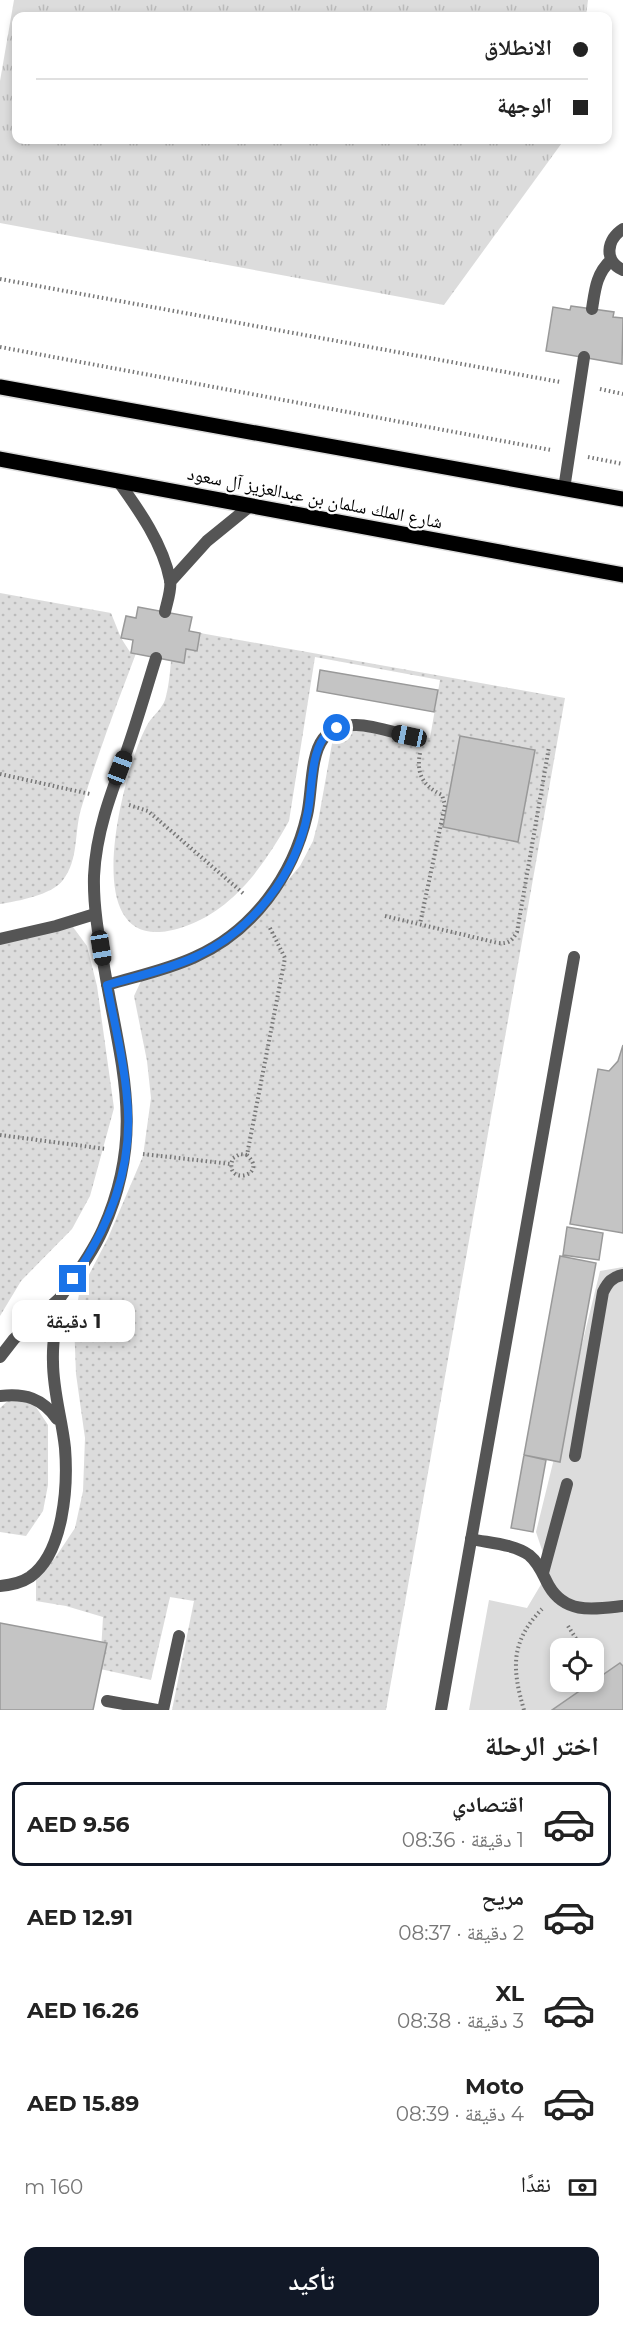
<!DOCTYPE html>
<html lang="ar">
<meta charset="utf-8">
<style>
:root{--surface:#fff;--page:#f2f2f2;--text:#222;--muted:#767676;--line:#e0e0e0;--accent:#111827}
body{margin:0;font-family:Montserrat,"Noto Naskh Arabic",sans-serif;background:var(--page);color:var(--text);direction:rtl;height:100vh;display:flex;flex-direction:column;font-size:22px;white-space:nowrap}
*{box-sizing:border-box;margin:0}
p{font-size:20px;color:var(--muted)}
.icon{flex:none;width:33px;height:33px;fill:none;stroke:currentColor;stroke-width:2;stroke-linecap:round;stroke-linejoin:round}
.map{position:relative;height:1710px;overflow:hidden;direction:ltr}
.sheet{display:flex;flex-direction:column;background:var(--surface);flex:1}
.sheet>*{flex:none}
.top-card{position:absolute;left:12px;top:12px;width:600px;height:132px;border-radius:12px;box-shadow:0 3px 9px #0003;direction:rtl;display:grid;align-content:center;height:132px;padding:0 24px;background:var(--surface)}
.tools{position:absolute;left:550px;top:1638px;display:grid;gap:12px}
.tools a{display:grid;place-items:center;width:54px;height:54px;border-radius:12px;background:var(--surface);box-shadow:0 3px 9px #0003;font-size:30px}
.end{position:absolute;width:27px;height:27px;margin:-14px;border:8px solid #1a73e8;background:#fff;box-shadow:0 0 0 3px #fff}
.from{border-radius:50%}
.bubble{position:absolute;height:42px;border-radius:12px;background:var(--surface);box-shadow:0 3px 9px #0003;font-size:20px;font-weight:700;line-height:42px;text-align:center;direction:rtl}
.car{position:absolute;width:18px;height:36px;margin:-18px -9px;border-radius:8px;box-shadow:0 0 4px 2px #0007;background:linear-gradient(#222 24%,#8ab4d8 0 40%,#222 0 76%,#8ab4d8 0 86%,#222 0)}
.top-card b{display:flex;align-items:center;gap:21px;height:57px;font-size:22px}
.top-card b+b{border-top:2px solid var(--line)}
.top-card i{width:15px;height:15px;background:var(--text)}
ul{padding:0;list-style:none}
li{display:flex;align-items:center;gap:18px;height:84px;margin:0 12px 9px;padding:0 12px;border:3px solid transparent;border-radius:12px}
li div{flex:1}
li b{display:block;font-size:22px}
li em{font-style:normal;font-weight:700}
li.current{border-color:var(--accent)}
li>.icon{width:54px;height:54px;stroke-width:1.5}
h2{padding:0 24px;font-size:27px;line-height:72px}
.pay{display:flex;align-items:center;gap:15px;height:66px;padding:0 24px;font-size:22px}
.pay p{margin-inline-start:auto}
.primary-button{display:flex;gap:12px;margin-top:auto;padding:12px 24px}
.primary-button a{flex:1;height:69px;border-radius:12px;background:var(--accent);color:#fff;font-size:24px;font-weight:700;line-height:69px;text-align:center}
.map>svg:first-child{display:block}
.grass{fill:url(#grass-tufts)}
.park{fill:url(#park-dots)}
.garden{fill:#dcdcdc;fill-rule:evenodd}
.building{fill:#c4c4c4;stroke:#999;stroke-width:1.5}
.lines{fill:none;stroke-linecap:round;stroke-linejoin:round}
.primary-casing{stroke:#dbdbdb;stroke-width:18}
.path{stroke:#777;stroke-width:4;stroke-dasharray:1.5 3;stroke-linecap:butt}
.lane{stroke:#555;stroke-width:12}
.street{stroke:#555;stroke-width:12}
.primary{stroke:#000;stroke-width:15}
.route{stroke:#1a73e8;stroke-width:8}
.labels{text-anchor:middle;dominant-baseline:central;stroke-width:4.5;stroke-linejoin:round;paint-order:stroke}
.street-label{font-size:18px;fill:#000;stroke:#fff}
</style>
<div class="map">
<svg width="623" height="1710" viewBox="0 0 623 1710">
<defs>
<pattern id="grass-tufts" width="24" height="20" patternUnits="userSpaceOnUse" patternTransform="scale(1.5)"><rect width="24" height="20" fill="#dcdcdc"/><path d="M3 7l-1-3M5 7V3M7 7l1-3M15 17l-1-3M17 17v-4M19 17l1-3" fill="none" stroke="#bbb"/></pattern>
<pattern id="park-dots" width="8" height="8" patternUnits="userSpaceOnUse" patternTransform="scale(1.5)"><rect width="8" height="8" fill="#dcdcdc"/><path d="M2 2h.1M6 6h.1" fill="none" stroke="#bbb" stroke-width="1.8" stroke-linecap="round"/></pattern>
</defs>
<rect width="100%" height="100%" fill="#fff"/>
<path class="grass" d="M14 0H588L586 16H16V140H564L444 305 0 223V81Z"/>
<path class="park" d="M0 593 111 613 121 638 130 652 141 640C120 696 98 752 81 809 74 833 79 859 63 880 52 895 18 901 0 904Z
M200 633 565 698 386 1710H172L194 1601 170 1597 151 1680 100 1669 103 1617 66 1606 36 1601V1574L55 1558 75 1528 83 1491 85 1438 76 1374 74 1323 79 1294 108 1238 143 1156 151 1098 147 1061 134 996 142 979 206 948 258 915 300 866 313 841 318 822 333 738 339 729 366 725 430 738 440 680 315 657 289 821C265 864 234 909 186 926 81 964 116 811 133 760 137 748 142 733 149 722 154 715 162 708 165 700 170 685 171 657 173 641L186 649 197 651Z
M70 923 87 946 97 986 114 1108 90 1196 72 1229 21 1281 0 1316V934Z
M12 1397 34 1404 48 1425V1485L43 1511 26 1536 0 1532V1408Z"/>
<path class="garden" d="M623 1267V1710H469L489 1600 527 1608 549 1571 536 1532 600 1271ZM561 1648H594V1682H561Z"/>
<path class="building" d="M571 306 614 312 613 317 623 318 622 364 546 351 553 307 570 310Z
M138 607 192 617 189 631 200 633 197 651 186 649 184 663 131 653 133 640 121 638 126 616 136 618Z
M320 670 438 690 434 712 317 691Z
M460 736 535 750 518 842 443 827Z
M623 1045V1233L570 1224 598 1069 609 1071 618 1061Z
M567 1227 603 1233 599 1260 563 1255Z
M560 1256 596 1263 560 1462 524 1455Z
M524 1455 546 1460 533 1532 511 1528Z
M0 1623 107 1643 93 1710H0Z
M620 1663 623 1666V1710H552Z"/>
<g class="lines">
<g class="primary-casing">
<path id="primary" d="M0 387 623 499
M0 459 623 575"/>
</g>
<path class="path" d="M0 279 560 382
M0 347 551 450
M600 389 623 394
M588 457 623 464
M420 753C416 774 423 786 442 795L445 805 420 924
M0 774 90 794
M129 805 148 811 245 895
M385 916 498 943C508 944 512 941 517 932L549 747
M0 1135 106 1149
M143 1154 231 1164
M247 1155 240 1154 233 1158C222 1187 270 1176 247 1155L285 958 269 926
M568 1626 582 1648
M524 1710C512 1669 510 1642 542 1609"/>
<path class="lane" d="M623 229C607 239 603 261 623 270
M592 309C595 290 596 274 611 260
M118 481C139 510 163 544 170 580 172 589 167 602 165 612
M564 489 584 357
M170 582 207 541 250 506
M0 939 56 926 95 914
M107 985C137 976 167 970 195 957 253 931 293 876 307 815 312 794 310 756 323 739 343 713 383 730 409 736
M60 1298C75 1276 92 1254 103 1229 143 1140 124 1075 107 984 101 948 93 912 94 876 96 832 111 793 126 753 137 722 146 690 156 658
M0 1357 14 1339 60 1298C56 1319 52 1341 53 1362 53 1392 62 1419 65 1448 68 1486 64 1553 30 1577 21 1583 11 1585 0 1586
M0 1396C25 1393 42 1398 57 1419
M107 1701 157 1710
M163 1710 179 1636
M441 1710 574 957"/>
<path class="street" d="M575 1456 603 1292C608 1282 612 1277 623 1275
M471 1539C489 1543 514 1544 529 1555 539 1563 543 1575 549 1586 566 1615 595 1609 623 1606
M543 1573 567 1484"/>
<use href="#primary" class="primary"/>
</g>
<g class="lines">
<path class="route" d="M73 1279C110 1226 134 1164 127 1098 124 1060 114 1022 107 985 137 976 167 970 195 957 253 931 297 873 308 811 312 791 311 756 323 739 326 735 333 731 337 728"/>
</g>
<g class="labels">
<g class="street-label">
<text transform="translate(315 498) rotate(11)">شارع الملك سلمان بن عبدالعزيز آل سعود</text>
</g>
</g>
</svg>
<div class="tools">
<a><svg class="icon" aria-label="locate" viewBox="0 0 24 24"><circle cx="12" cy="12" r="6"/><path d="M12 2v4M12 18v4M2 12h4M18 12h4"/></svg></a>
</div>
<i class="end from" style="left:337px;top:728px"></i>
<i class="end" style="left:73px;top:1279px"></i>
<div class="bubble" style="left:12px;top:1300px;width:123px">1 دقيقة</div>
<i class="car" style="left:409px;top:736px;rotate:282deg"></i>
<i class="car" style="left:120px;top:768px;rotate:21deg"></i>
<i class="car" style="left:101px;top:948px;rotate:171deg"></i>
<div class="top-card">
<b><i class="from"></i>الانطلاق</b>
<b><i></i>الوجهة</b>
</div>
</div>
<section class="sheet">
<h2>اختر الرحلة</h2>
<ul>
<li class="current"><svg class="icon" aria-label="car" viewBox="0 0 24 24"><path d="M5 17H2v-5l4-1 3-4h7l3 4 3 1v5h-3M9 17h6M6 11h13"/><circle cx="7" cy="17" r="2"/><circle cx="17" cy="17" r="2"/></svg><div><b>اقتصادي</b><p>1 دقيقة · 08:36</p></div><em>AED 9.56</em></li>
<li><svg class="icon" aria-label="car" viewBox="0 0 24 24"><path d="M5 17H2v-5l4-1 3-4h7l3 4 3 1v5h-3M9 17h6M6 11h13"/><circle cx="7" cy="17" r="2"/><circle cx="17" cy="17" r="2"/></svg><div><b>مريح</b><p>2 دقيقة · 08:37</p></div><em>AED 12.91</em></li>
<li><svg class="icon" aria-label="car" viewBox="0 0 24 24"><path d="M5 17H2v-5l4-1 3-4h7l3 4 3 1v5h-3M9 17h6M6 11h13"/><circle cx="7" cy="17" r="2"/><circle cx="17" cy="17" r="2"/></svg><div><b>XL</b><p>3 دقيقة · 08:38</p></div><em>AED 16.26</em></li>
<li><svg class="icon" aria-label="car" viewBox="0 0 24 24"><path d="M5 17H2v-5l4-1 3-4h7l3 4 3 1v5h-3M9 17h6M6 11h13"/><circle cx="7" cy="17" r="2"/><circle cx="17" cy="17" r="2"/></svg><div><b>Moto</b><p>4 دقيقة · 08:39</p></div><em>AED 15.89</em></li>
</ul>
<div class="pay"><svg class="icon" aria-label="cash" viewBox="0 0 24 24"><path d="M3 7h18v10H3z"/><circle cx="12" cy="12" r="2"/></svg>نقدًا<p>160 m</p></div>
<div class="primary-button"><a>تأكيد</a></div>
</section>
